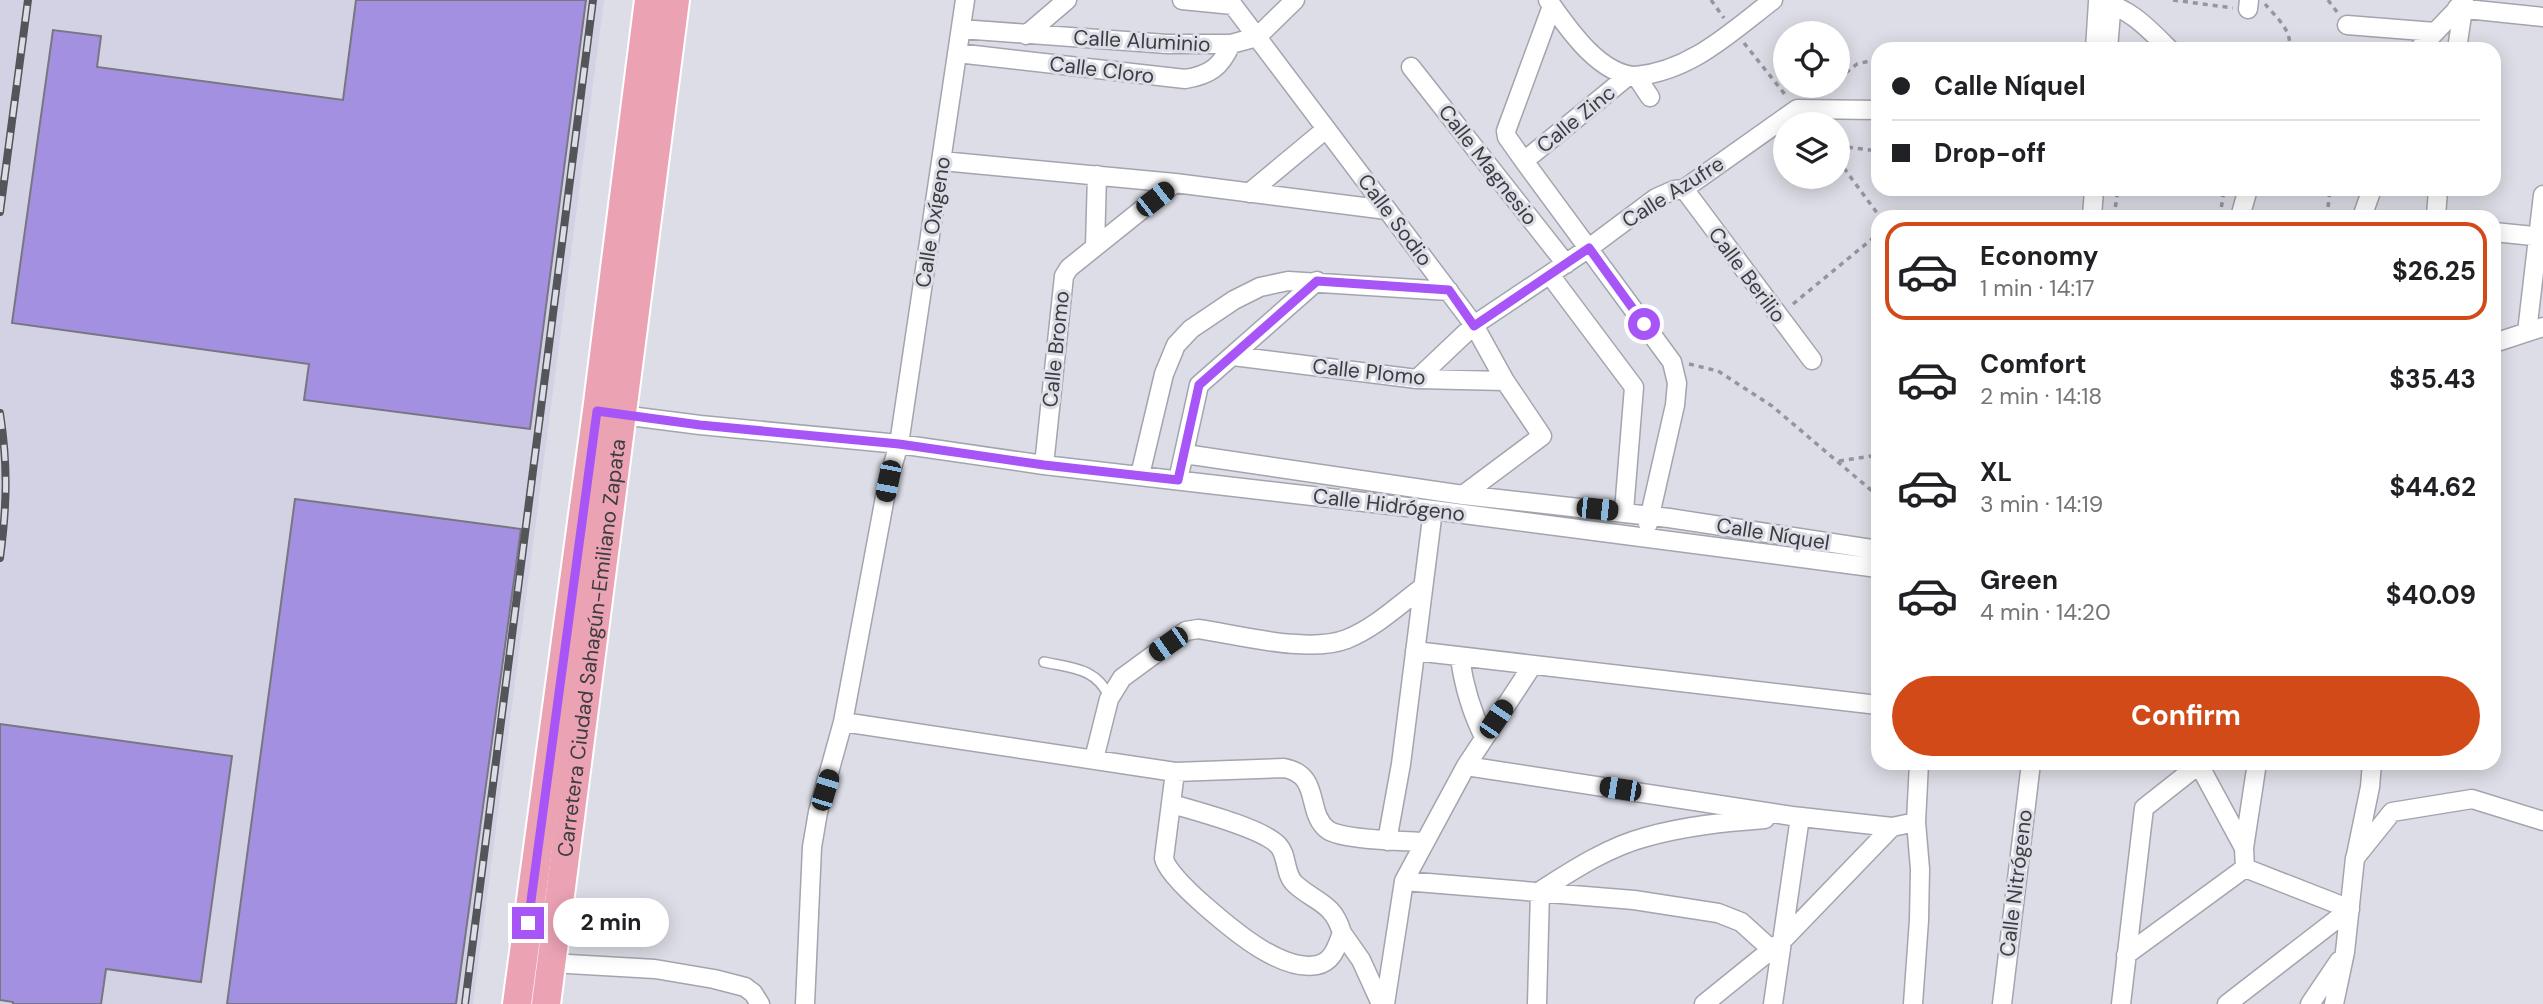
<!DOCTYPE html>
<meta charset="utf-8">
<style>
:root{--surface:#fff;--page:#f2f2f2;--text:#202124;--muted:#757577;--line:#e0e0e0;--accent:#d24a18}
body{margin:0;font-family:"DM Sans",sans-serif;background:var(--page);color:var(--text);height:100vh;display:flex;flex-direction:column;font-size:26px;white-space:nowrap}
*{box-sizing:border-box;margin:0}
p{font-size:23px;color:var(--muted)}
.icon{flex:none;width:38px;height:38px;fill:none;stroke:currentColor;stroke-width:2;stroke-linecap:round;stroke-linejoin:round}
.map{position:relative;flex:1;overflow:hidden}
.panel{position:absolute;left:1871px;top:210px;width:630px;height:560px;display:flex;flex-direction:column;background:var(--surface);border-radius:21px;box-shadow:0 4px 18px #0003}
.panel>*{flex:none}
.top-card{position:absolute;left:1871px;top:42px;width:630px;height:154px;border-radius:21px;box-shadow:0 4px 18px #0003;display:grid;align-content:center;height:154px;padding:0 21px;background:var(--surface)}
.tools{position:absolute;left:1773px;top:21px;display:grid;gap:14px}
.tools a{display:grid;place-items:center;width:77px;height:77px;border-radius:50%;background:var(--surface);box-shadow:0 4px 18px #0003;font-size:35px}
.end{position:absolute;width:32px;height:32px;margin:-16px;border:9px solid #a855f7;background:#fff;box-shadow:0 0 0 4px #fff}
.from{border-radius:50%}
.bubble{position:absolute;height:49px;border-radius:24px;background:var(--surface);box-shadow:0 4px 18px #0003;font-size:23px;font-weight:700;line-height:49px;text-align:center}
.car{position:absolute;width:21px;height:42px;margin:-21px -10px;border-radius:9px;box-shadow:0 0 5px 2px #0007;background:linear-gradient(#222 24%,#8ab4d8 0 40%,#222 0 76%,#8ab4d8 0 86%,#222 0)}
.top-card b{display:flex;align-items:center;gap:24px;height:66px;font-size:26px}
.top-card b+b{border-top:2px solid var(--line)}
.top-card i{width:18px;height:18px;background:var(--text)}
ul{padding:12px 0 0;list-style:none}
li{display:flex;align-items:center;gap:21px;height:98px;margin:0 14px 10px;padding:0 7px;border:4px solid transparent;border-radius:21px}
li div{flex:1}
li b{display:block;font-size:26px}
li em{font-style:normal;font-weight:700}
li.on{border-color:var(--accent)}
li>.icon{width:63px;height:63px;stroke-width:1.5}
.button{display:flex;gap:14px;margin-top:auto;padding:14px 21px}
.button a{flex:1;height:80px;border-radius:42px;background:var(--accent);color:#fff;font-size:28px;font-weight:700;line-height:80px;text-align:center}
.map>svg:first-child{display:block}
.built{fill:#d2d2e4}
.building{fill:#a490e1;stroke:#78767f;stroke-width:2}
.lines{fill:none;stroke-linecap:round;stroke-linejoin:round}
.lane-casing{stroke:#a3a4ad;stroke-width:12}
.street-casing{stroke:#a3a4ad;stroke-width:21}
.primary-casing{stroke:#fff;stroke-width:32}
.path{stroke:#95959c;stroke-width:3.5;stroke-dasharray:5 5;stroke-linecap:butt}
.lane{stroke:#fff;stroke-width:9}
.street{stroke:#fff;stroke-width:18}
.primary{stroke:#eba3b4;stroke-width:28}
.rail-casing{stroke:#545559;stroke-width:8}
.rail{stroke:#dddde7;stroke-width:5;stroke-dasharray:16;stroke-linecap:butt}
.route{stroke:#a855f7;stroke-width:9}
.labels{text-anchor:middle;dominant-baseline:central;stroke-width:6;stroke-linejoin:round;paint-order:stroke}
.street-label{font-size:21px;fill:#3c3d40;stroke:#dddde7}
</style>
<div class="map">
<svg width="2543" height="1004" viewBox="0 0 2543 1004">
<rect width="100%" height="100%" fill="#dddde7"/>
<path class="built" d="M0 0H604L473 1004H0Z"/>
<path class="building" d="M356 0H586L530 429 304 400 309 364 12 323 53 30 101 36 97 67 343 100Z
M295 499 521 529 456 1004H227Z
M0 724 232 756 201 982 106 969 101 1004H13V1002L0 1000Z"/>
<g class="lines">
<g class="lane-casing">
<path id="lane" d="M1044 662C1072 668 1097 668 1109 697"/>
</g>
<g class="street-casing">
<path id="street" d="M1182 0 1233 5
M1229 0 1474 325 1505 381 1542 436 1463 495
M1548 0C1567 27 1599 75 1636 76L1650 97
M1552 6 1506 131 1507 137 1524 161 1672 362 1677 383 1675 405 1648 524
M2457 8 2543 17
M2248 9 2249 0
M2347 25 2435 32
M961 29 1167 44H1231L1257 37 1295 0
M1026 35 1067 0
M2095 49 2098 2C2127 5 2149 29 2169 49
M2108 49 2112 0
M2419 49 2464 2
M2457 49 2463 9
M957 53 1185 79C1210 75 1221 67 1231 44
M1411 67 1566 264
M1636 76C1691 71 1731 32 1773 0
M942 161 1175 183 1387 210
M1524 161 1628 76
M1684 189 1812 360
M1249 193 1326 129
M2092 217 2094 189
M2240 217 2248 189
M2362 217 2372 189
M2436 217 2438 189
M2494 232 2543 237
M1095 247 1097 175
M1550 275 1634 387 1624 511
M2527 332 2543 195
M2494 343 2543 327
M1233 356 1417 379 1505 381
M1417 379 1474 325 1589 248 1656 198 1674 190 1684 189 1797 109 1878 110
M614 414 700 425 899 444 1044 465 1433 510 1878 568
M1185 454 1463 495 1669 518 1878 550
M1044 465 1064 276 1069 268 1175 183
M1140 475 1164 374 1176 345 1191 329 1234 300 1260 287 1288 281 1449 291
M1178 480 1199 385 1317 281
M1415 651 1878 705
M1460 658C1464 687 1471 711 1484 737
M843 722 1175 772 1284 768C1322 775 1305 813 1328 830 1343 840 1404 841 1424 842
M1094 759 1109 699 1122 678 1186 631 1198 629C1240 635 1308 654 1347 639 1375 628 1400 604 1423 587
M2198 763 2244 848
M1466 766 1792 816 1892 827 1916 822
M1175 772 1164 858C1167 879 1241 937 1261 949 1276 958 1299 969 1317 965 1333 962 1337 946 1342 933L1361 960 1381 1004
M1172 804C1196 811 1262 828 1278 845 1288 855 1284 874 1295 884 1316 903 1333 902 1342 933
M1387 841 1401 764 1433 510
M2356 855 2370 787 2372 763
M2245 868 2350 909
M2245 868 2244 848 2257 763
M1404 881 1634 900 1718 913 1741 922 1772 950
M2126 955 2245 868
M551 963 655 969 714 979 745 987 753 993 760 1004
M805 1004 812 847 818 812 843 722 888 481 899 444 965 0
M1385 1004 1404 881 1466 766 1532 666
M1537 1004 1540 891C1573 870 1608 847 1646 837 1685 826 1725 822 1765 819
M1704 1004 1782 941 1892 827
M1773 1004 1800 817
M1913 1004 1919 920 1920 869 1916 822 1919 763
M2002 1004 2031 763
M2121 1004 2144 808 2201 763
M2227 1004 2350 909
M2310 1004 2339 961
M2334 1004 2345 952 2355 858 2392 812 2472 799 2543 821"/>
</g>
<g class="primary-casing">
<g id="primary">
<path d="M517 1004 597 411 649 0"/>
<path id="s1" d="M546 1004 675 0"/>
</g>
</g>
<path class="path" d="M1711 0 1724 18
M2173 0 2233 8
M2328 0 2337 12
M2265 4C2275 16 2295 33 2288 49
M1744 43 1787 97
M1838 79 1857 64 1878 59
M1821 91 1829 86
M1838 146 1878 151
M1838 160 1880 217
M2114 217 2118 189
M2220 217 2224 189
M2327 217 2330 189
M1793 304 1878 234
M1689 364 1718 371 1772 406 1878 496
M1839 461 1878 455"/>
<use href="#lane" class="lane"/>
<use href="#street" class="street"/>
<use href="#primary" class="primary"/>
<g class="rail-casing">
<path id="rail" d="M0 212 28 0
M0 413C8 465 7 506 0 558
M465 1004 593 0"/>
</g>
<use href="#rail" class="rail"/>
</g>
<g class="lines">
<path class="route" d="M528 923 597 411 700 425 899 444 1044 465 1178 480 1199 385 1317 281 1449 290 1474 326 1589 248 1644 324"/>
</g>
<g class="labels">
<g class="street-label">
<text transform="translate(1142 41) rotate(3)">Calle Aluminio</text>
<text transform="translate(1102 70) rotate(7)">Calle Cloro</text>
<text transform="translate(1576 119) rotate(-39)">Calle Zinc</text>
<text transform="translate(1488 165) rotate(52)">Calle Magnesio</text>
<text transform="translate(1673 192) rotate(-32)">Calle Azufre</text>
<text transform="translate(1395 220) rotate(53)">Calle Sodio</text>
<text transform="translate(933 222) rotate(-81)">Calle Oxígeno</text>
<text transform="translate(1747 275) rotate(53)">Calle Berilio</text>
<text transform="translate(1056 349) rotate(-84)">Calle Bromo</text>
<text transform="translate(1369 372) rotate(6)">Calle Plomo</text>
<text transform="translate(1389 505) rotate(7)">Calle Hidrógeno</text>
<text transform="translate(1773 534) rotate(9)">Calle Níquel</text>
<text stroke="none"><textPath href="#s1" startOffset="359">Carretera Ciudad Sahagún-Emiliano Zapata</textPath></text>
<text transform="translate(2016 883) rotate(-83)">Calle Nitrógeno</text>
</g>
</g>
</svg>
<div class="tools">
<a><svg class="icon" aria-label="locate" viewBox="0 0 24 24"><circle cx="12" cy="12" r="6"/><path d="M12 2v4M12 18v4M2 12h4M18 12h4"/></svg></a>
<a><svg class="icon" aria-label="layers" viewBox="0 0 24 24"><path d="M12 4l9 5-9 5-9-5zM3 14l9 5 9-5"/></svg></a>
</div>
<i class="end from" style="left:1644px;top:324px"></i>
<i class="end" style="left:528px;top:923px"></i>
<div class="bubble" style="left:553px;top:898px;width:116px">2 min</div>
<i class="car" style="left:1155px;top:199px;rotate:52deg"></i>
<i class="car" style="left:888px;top:481px;rotate:191deg"></i>
<i class="car" style="left:1597px;top:509px;rotate:96deg"></i>
<i class="car" style="left:1168px;top:644px;rotate:235deg"></i>
<i class="car" style="left:1496px;top:719px;rotate:34deg"></i>
<i class="car" style="left:1620px;top:789px;rotate:279deg"></i>
<i class="car" style="left:825px;top:790px;rotate:17deg"></i>
<div class="top-card">
<b><i class="from"></i>Calle Níquel</b>
<b><i></i>Drop-off</b>
</div>
<section class="panel">
<ul>
<li class="on"><svg class="icon" aria-label="car" viewBox="0 0 24 24"><path d="M5 17H2v-5l4-1 3-4h7l3 4 3 1v5h-3M9 17h6M6 11h13"/><circle cx="7" cy="17" r="2"/><circle cx="17" cy="17" r="2"/></svg><div><b>Economy</b><p>1 min · 14:17</p></div><em>$26.25</em></li>
<li><svg class="icon" aria-label="car" viewBox="0 0 24 24"><path d="M5 17H2v-5l4-1 3-4h7l3 4 3 1v5h-3M9 17h6M6 11h13"/><circle cx="7" cy="17" r="2"/><circle cx="17" cy="17" r="2"/></svg><div><b>Comfort</b><p>2 min · 14:18</p></div><em>$35.43</em></li>
<li><svg class="icon" aria-label="car" viewBox="0 0 24 24"><path d="M5 17H2v-5l4-1 3-4h7l3 4 3 1v5h-3M9 17h6M6 11h13"/><circle cx="7" cy="17" r="2"/><circle cx="17" cy="17" r="2"/></svg><div><b>XL</b><p>3 min · 14:19</p></div><em>$44.62</em></li>
<li><svg class="icon" aria-label="car" viewBox="0 0 24 24"><path d="M5 17H2v-5l4-1 3-4h7l3 4 3 1v5h-3M9 17h6M6 11h13"/><circle cx="7" cy="17" r="2"/><circle cx="17" cy="17" r="2"/></svg><div><b>Green</b><p>4 min · 14:20</p></div><em>$40.09</em></li>
</ul>
<div class="button"><a>Confirm</a></div>
</section>
</div>
